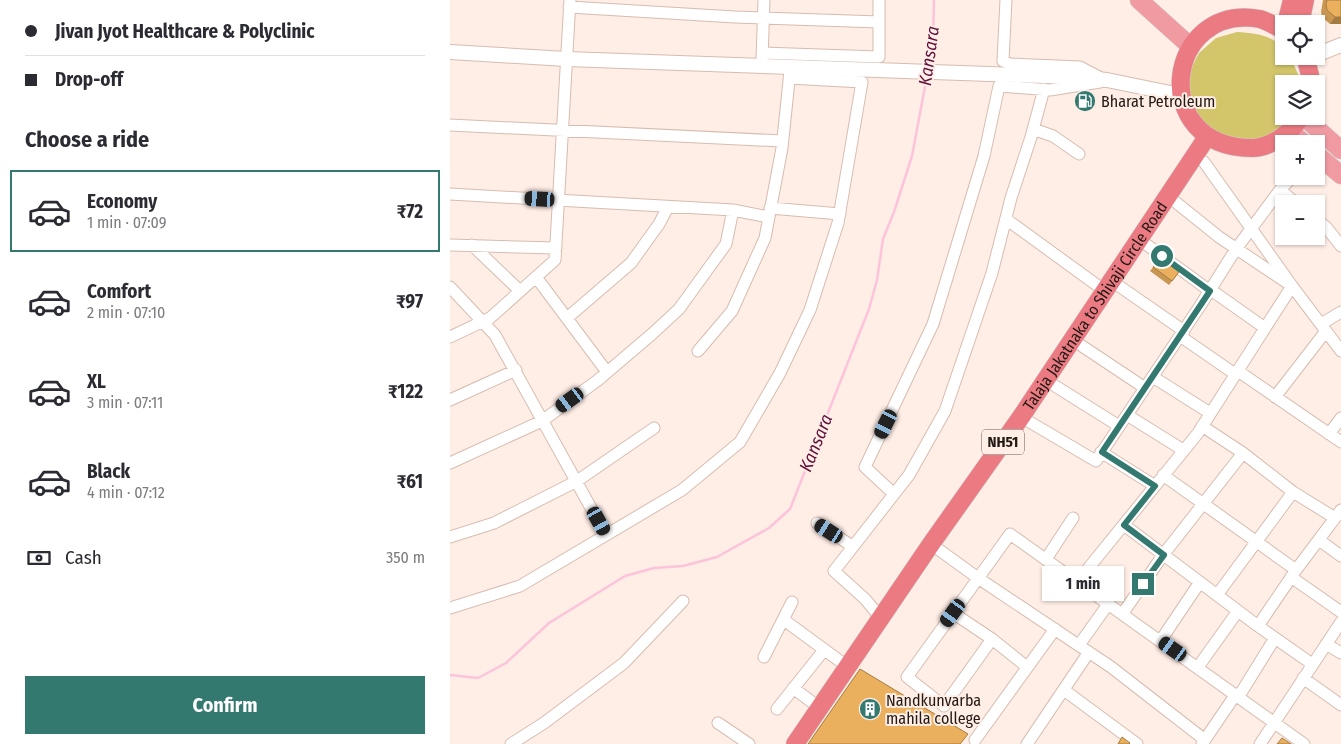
<!DOCTYPE html>
<meta charset="utf-8">
<style>
:root{--surface:#fff;--page:#f2f2f3;--text:#2b2b33;--muted:#7c7c81;--line:#e1e1e2;--accent:#337970}
body{margin:0;font-family:"Fira Sans Condensed",sans-serif;background:var(--page);color:var(--text);height:100vh;display:flex;flex-direction:column;font-size:19px;white-space:nowrap}
*{box-sizing:border-box;margin:0}
p{font-size:16px;color:var(--muted)}
.icon{flex:none;width:28px;height:28px;fill:none;stroke:currentColor;stroke-width:2;stroke-linecap:round;stroke-linejoin:round}
.map{position:relative;flex:1;overflow:hidden}
.side{display:flex;flex-direction:column;background:var(--surface);width:450px}
.side>*{flex:none}
.hud{display:grid;align-content:center;height:110px;padding:0 25px;background:var(--surface)}
.fabs{position:absolute;left:825px;top:15px;display:grid;gap:10px}
.fabs a{display:grid;place-items:center;width:50px;height:50px;border-radius:0px;background:var(--surface);box-shadow:0 1px 4px #0004;font-size:25px}
.end{position:absolute;width:22px;height:22px;margin:-11px;border:6px solid #337970;background:#fff;box-shadow:0 0 0 2px #fff}
.from{border-radius:50%}
.bubble{position:absolute;height:35px;border-radius:0px;background:var(--surface);box-shadow:0 1px 4px #0004;font-size:16px;font-weight:700;line-height:35px;text-align:center}
.car{position:absolute;width:15px;height:30px;margin:-15px -8px;border-radius:6px;box-shadow:0 0 4px 1px #0007;background:linear-gradient(#222 24%,#8ab4d8 0 40%,#222 0 76%,#8ab4d8 0 86%,#222 0)}
.hud b{display:flex;align-items:center;gap:18px;height:48px;font-size:19px}
.hud b+b{border-top:1px solid var(--line)}
.hud i{width:12px;height:12px;background:var(--text)}
ul{padding:0;list-style:none}
li{display:flex;align-items:center;gap:15px;height:82px;margin:0 10px 8px;padding:0 15px;border:2px solid transparent;border-radius:0px}
li div{flex:1}
li b{display:block;font-size:19px}
li em{font-style:normal;font-weight:700}
li.selected{border-color:var(--accent)}
li>.icon{width:45px;height:45px;stroke-width:1.5}
h2{padding:0 25px;font-size:22px;line-height:60px}
.pay{display:flex;align-items:center;gap:12px;height:55px;padding:0 25px;font-size:19px}
.pay p{margin-inline-start:auto}
.action{display:flex;gap:10px;margin-top:auto;padding:10px 25px}
.action a{flex:1;height:58px;border-radius:0px;background:var(--accent);color:#fff;font-size:20px;font-weight:700;line-height:58px;text-align:center}
main{display:flex;flex:1;min-height:0}
.map>svg:first-child{display:block}
.green{fill:#d2c56a}
.lines{fill:none;stroke-linecap:round;stroke-linejoin:round}
.stream{stroke:#fdc3db;stroke-width:2.5}
.minor-casing{stroke:#d7bcb0;stroke-width:13}
.tertiary-casing{stroke:#d7bcb0;stroke-width:16}
.primary-casing{stroke:#d3d1d0;stroke-width:19}
.trunk-casing{stroke:#d3d1d0;stroke-width:19}
.minor{stroke:#fff;stroke-width:11}
.tertiary{stroke:#fff;stroke-width:14}
.primary{stroke:#f09ba1;stroke-width:18}
.trunk{stroke:#eb7a82;stroke-width:18}
.wall{fill:#c99751}
.shaded-wall{fill:#a47b42}
.building{fill:#eab05e;stroke:#a47b42}
.route{stroke:#337970;stroke-width:6}
.labels{text-anchor:middle;dominant-baseline:central;stroke-width:4;stroke-linejoin:round;paint-order:stroke}
.shield{fill:#ffeee6;stroke:#645953;stroke-width:1}
.shield-label{font-size:15px;font-weight:bold;fill:#221914}
.poi-label{font-size:16px;fill:#221914;stroke:#ffeee6;text-anchor:start}
.street-label{font-size:16px;fill:#221914;stroke:#ffeee6}
.water-label{font-size:18px;font-style:italic;fill:#5f0f3c;stroke:#ffeee6}
</style>
<main>
<section class="side">
<div class="hud">
<b><i class="from"></i>Jivan Jyot Healthcare &amp; Polyclinic</b>
<b><i></i>Drop-off</b>
</div>
<h2>Choose a ride</h2>
<ul>
<li class="selected"><svg class="icon" aria-label="car" viewBox="0 0 24 24"><path d="M5 17H2v-5l4-1 3-4h7l3 4 3 1v5h-3M9 17h6M6 11h13"/><circle cx="7" cy="17" r="2"/><circle cx="17" cy="17" r="2"/></svg><div><b>Economy</b><p>1 min · 07:09</p></div><em>₹72</em></li>
<li><svg class="icon" aria-label="car" viewBox="0 0 24 24"><path d="M5 17H2v-5l4-1 3-4h7l3 4 3 1v5h-3M9 17h6M6 11h13"/><circle cx="7" cy="17" r="2"/><circle cx="17" cy="17" r="2"/></svg><div><b>Comfort</b><p>2 min · 07:10</p></div><em>₹97</em></li>
<li><svg class="icon" aria-label="car" viewBox="0 0 24 24"><path d="M5 17H2v-5l4-1 3-4h7l3 4 3 1v5h-3M9 17h6M6 11h13"/><circle cx="7" cy="17" r="2"/><circle cx="17" cy="17" r="2"/></svg><div><b>XL</b><p>3 min · 07:11</p></div><em>₹122</em></li>
<li><svg class="icon" aria-label="car" viewBox="0 0 24 24"><path d="M5 17H2v-5l4-1 3-4h7l3 4 3 1v5h-3M9 17h6M6 11h13"/><circle cx="7" cy="17" r="2"/><circle cx="17" cy="17" r="2"/></svg><div><b>Black</b><p>4 min · 07:12</p></div><em>₹61</em></li>
</ul>
<div class="pay"><svg class="icon" aria-label="cash" viewBox="0 0 24 24"><path d="M3 7h18v10H3z"/><circle cx="12" cy="12" r="2"/></svg>Cash<p>350 m</p></div>
<div class="action"><a>Confirm</a></div>
</section>
<div class="map">
<svg width="891" height="744" viewBox="0 0 891 744">
<rect width="100%" height="100%" fill="#ffeee6"/>
<path class="green" d="M787 32C805 33 822 35 834 49V56H840L851 81 850 84H834V116H842C807 152 804 145 759 132L737 94 739 72 749 53 766 38Z"/>
<g class="lines">
<path class="stream" d="M479 68 483 43 484 0
M0 675 28 678 56 663 99 623 175 576 204 568 233 566 267 557 319 528 340 509 419 309 427 280 433 239 444 212 462 156 477 76"/>
<g class="minor-casing">
<path id="minor" d="M556 0 553 61 560 64 630 67 651 78
M119 7 285 17 429 22
M312 53 429 57V0
M312 59 314 0
M0 125 332 141
M583 129 603 136 629 154
M830 190 843 176
M0 194 283 210 319 217
M718 196 769 237 842 286 891 351
M320 208 390 214
M556 219 655 291
M866 219 876 227 891 246
M0 245 106 248
M22 245 70 291
M697 245 760 291
M86 277 157 372
M669 286 734 331
M0 287 45 335 156 535
M761 290 815 328
M117 318 181 263 209 224 218 207
M871 324 891 312
M730 336 785 374
M0 337 40 318 105 260 120 0
M629 344 695 388
M248 351 282 311 315 238 332 148 340 71
M788 371 891 442
M703 377 760 413
M602 384 669 426
M825 397 876 331
M0 400 66 370
M677 415 733 450
M578 421 646 461 750 306 786 249 830 190 847 204
M752 426 793 453
M879 434 891 418
M651 452 705 486
M0 463 92 421 148 380 202 334 229 309 276 244 283 210
M713 475 846 570 891 510
M444 494 415 467 483 324 534 156 549 86 600 90 650 82
M367 523 402 546
M674 525 808 626 846 570
M0 537 44 523 127 481 204 428
M869 540 891 556
M481 544 528 578 661 667 755 740
M596 559 623 518
M841 577 891 612
M628 581 748 433 842 286 754 162
M767 595 843 492
M0 608 70 586 232 490 290 442 330 373 360 310 388 223 412 82 339 78
M503 613 542 639
M673 613 713 555 793 453 843 492 885 518
M431 618 415 599 384 571 459 475 495 411 542 273 561 198 581 137 594 89
M334 620 398 667
M808 626 862 664
M711 640 750 582
M876 644 891 653
M629 645 659 603
M314 657 342 602
M577 667 542 639 494 706 457 677 560 534 854 744
M748 667 788 611
M853 678 891 705
M343 688 370 708
M614 690 687 744
M789 696 825 638
M327 709 374 650
M268 723 299 744
M525 740 605 629
M61 744 94 723 174 663 233 601
M577 744 639 652
M752 744 786 694
M810 744 891 622"/>
</g>
<g class="tertiary-casing">
<path id="tertiary" d="M0 52 116 59 623 77 657 80 730 95
M866 55 891 45"/>
</g>
<g class="primary-casing">
<path id="primary" d="M689 0 740 46
M853 116 891 150
M839 130 855 144
M866 154 891 175"/>
</g>
<g class="trunk-casing">
<g id="trunk">
<path d="M836 24 842 0"/>
<path d="M850 24 855 0"/>
<path d="M834 30C826 27 818 21 810 19 715 2 697 148 802 148 820 148 843 132 851 116"/>
<path d="M855 56 860 75V84"/>
<path id="s1" d="M345 744 481 544 571 417 757 137"/>
</g>
</g>
<use href="#minor" class="minor"/>
<use href="#tertiary" class="tertiary"/>
<use href="#primary" class="primary"/>
<use href="#trunk" class="trunk"/>
</g>
<path class="wall" d="M873 0H891V24H880L872 17 871 12Z
M710 258 729 272 719 285 700 271Z"/>
<path class="shaded-wall" d="M885 17H891V24H880Z"/>
<path class="building" d="M877 0H891V17H885L877 10 876 4Z
M710 258 729 272 722 281 703 267Z
M410 669 518 734 510 744H358Z
M672 737 680 743 679 744H668Z
M832 738 841 744H827Z"/>
<g class="lines">
<path class="route" d="M693 584 714 555 674 525 705 486 652 452 760 291 712 256"/>
</g>
<defs>
<g id="fuel-disc" transform="scale(1.125)"><circle r="9.5" fill="#337970" stroke="#ffeee6"/><path d="M-5.5-6h7V0h2V4h1.3V-2.5L3-4.5l.8-.8L6-3V5H2.5V1h-1V6h-7ZM-4.2-4.7v3.2H.2V-4.7Z" fill="#fff"/></g>
<g id="building-disc" transform="scale(1.125)"><circle r="9.5" fill="#337970" stroke="#ffeee6"/><path d="M-4-6H4V6H1V3H-1V6H-4ZM-2.5-4.3h1.7v1.8h-1.7ZM.8-4.3h1.7v1.8H.8ZM-2.5-1h1.7V.8h-1.7ZM.8-1h1.7V.8H.8Z" fill="#fff"/></g>
</defs>
<g fill-rule="evenodd">
<use href="#fuel-disc" x="635" y="101"/>
<use href="#building-disc" x="420" y="709"/>
</g>
<g class="labels">
<rect class="shield" x="532" y="429.5" width="42" height="25" rx="4"/>
<g class="shield-label">
<text x="553" y="442">NH51</text>
</g>
<g class="poi-label">
<text x="651" y="101">Bharat Petroleum</text>
<text x="436" y="700">Nandkunvarba<tspan x="436" dy="18">mahila college</tspan></text>
</g>
<g class="street-label">
<text stroke="none"><textPath href="#s1" startOffset="531">Talaja Jakatnaka to Shivaji Circle Road</textPath></text>
</g>
<g class="water-label">
<text transform="translate(479 56) rotate(-82)">Kansara</text>
<text transform="translate(366 443) rotate(-68)">Kansara</text>
</g>
</g>
</svg>
<div class="fabs">
<a><svg class="icon" aria-label="locate" viewBox="0 0 24 24"><circle cx="12" cy="12" r="6"/><path d="M12 2v4M12 18v4M2 12h4M18 12h4"/></svg></a>
<a><svg class="icon" aria-label="layers" viewBox="0 0 24 24"><path d="M12 4l9 5-9 5-9-5zM3 14l9 5 9-5"/></svg></a>
<a>+</a>
<a>−</a>
</div>
<i class="end from" style="left:712px;top:256px"></i>
<i class="end" style="left:693px;top:584px"></i>
<div class="bubble" style="left:592px;top:566px;width:82px">1 min</div>
<i class="car" style="left:90px;top:199px;rotate:273deg"></i>
<i class="car" style="left:120px;top:400px;rotate:234deg"></i>
<i class="car" style="left:436px;top:424px;rotate:206deg"></i>
<i class="car" style="left:149px;top:521px;rotate:151deg"></i>
<i class="car" style="left:379px;top:531px;rotate:303deg"></i>
<i class="car" style="left:503px;top:613px;rotate:216deg"></i>
<i class="car" style="left:723px;top:649px;rotate:305deg"></i>
</div>
</main>
